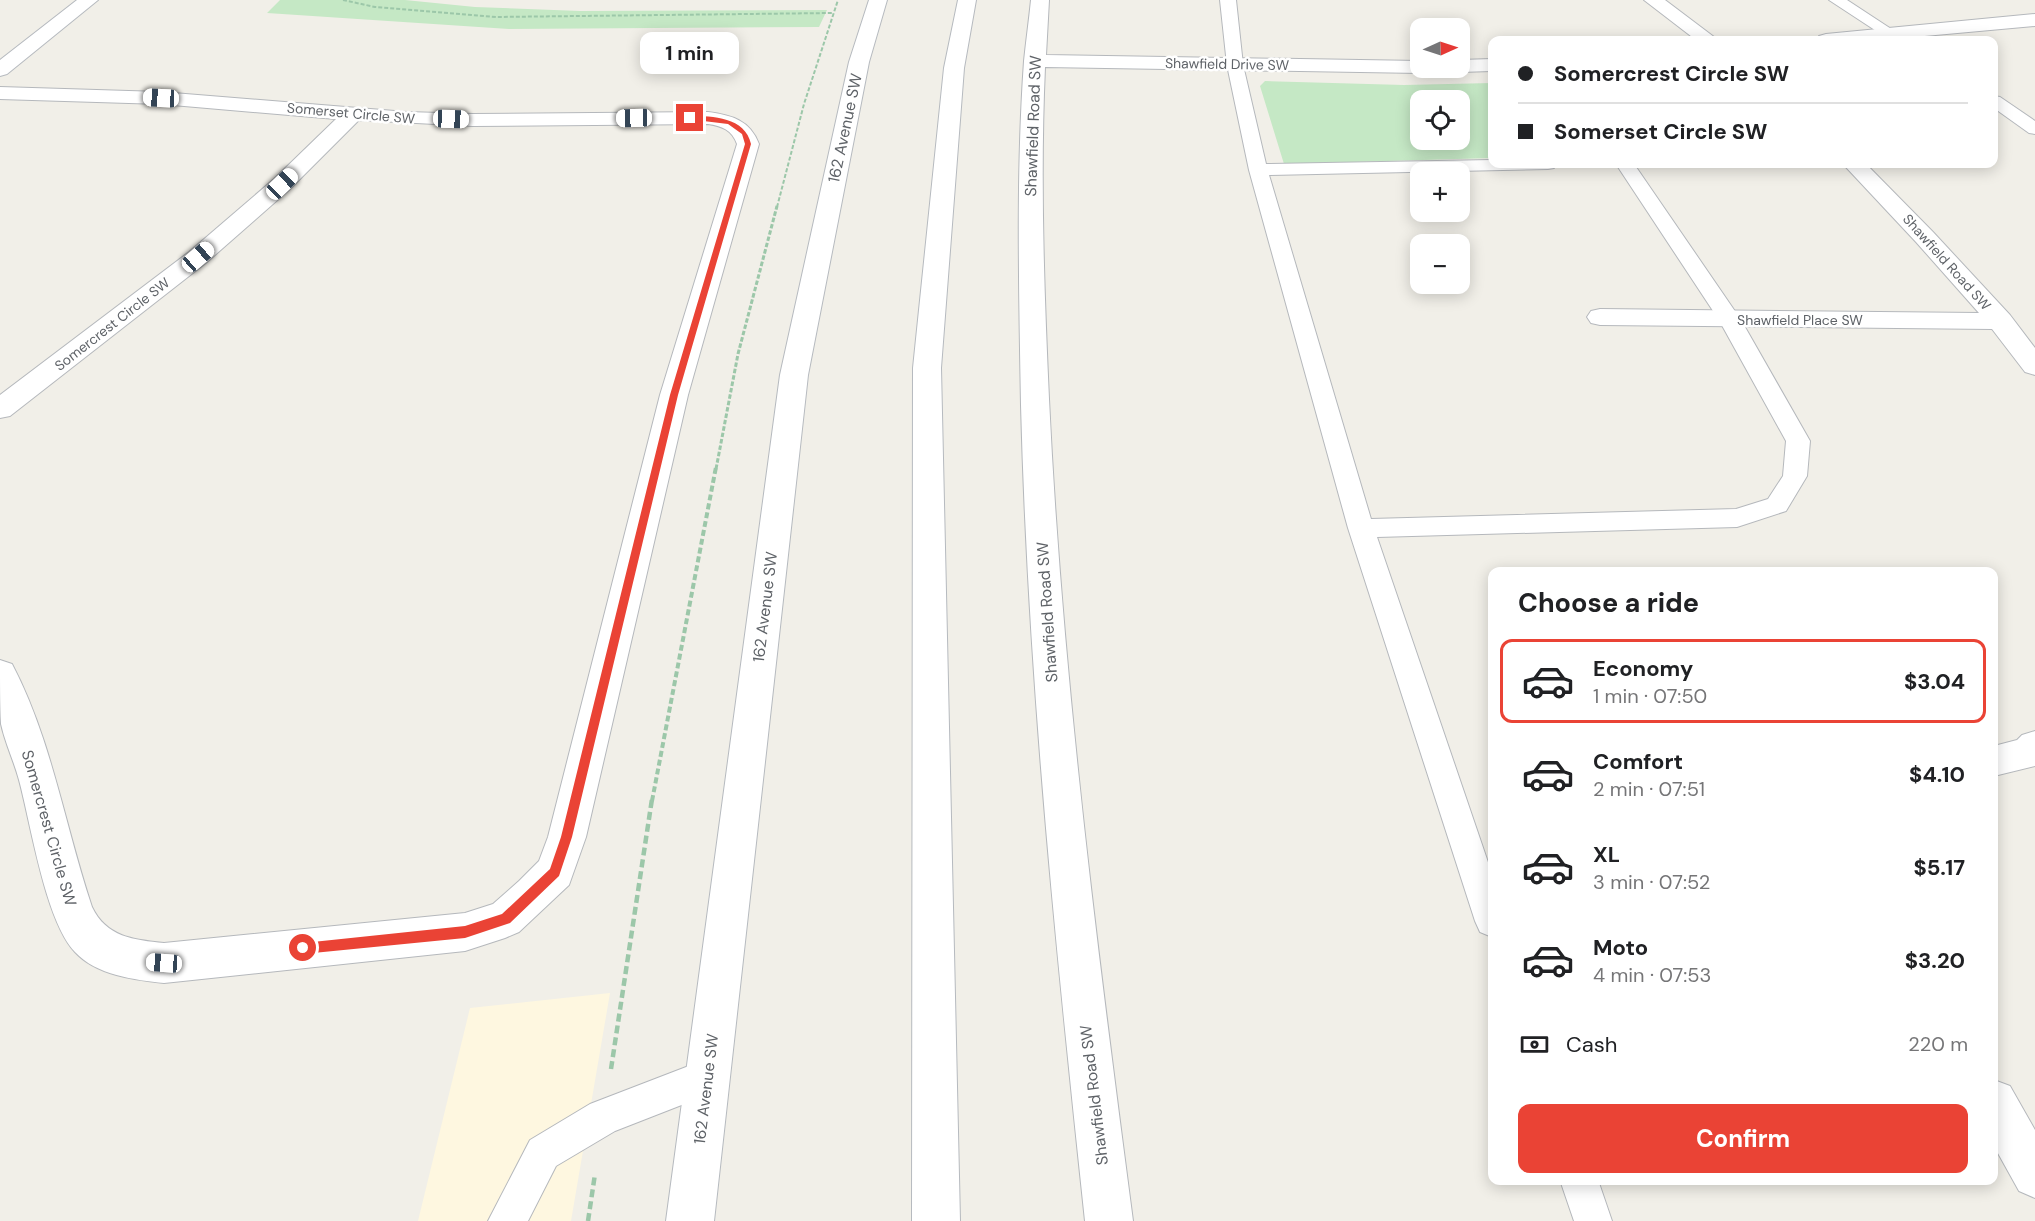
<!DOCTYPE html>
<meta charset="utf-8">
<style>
:root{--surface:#fff;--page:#f6f6f6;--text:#202124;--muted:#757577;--line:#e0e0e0;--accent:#ea4335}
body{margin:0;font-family:"DM Sans",sans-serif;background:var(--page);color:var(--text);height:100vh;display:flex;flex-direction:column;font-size:22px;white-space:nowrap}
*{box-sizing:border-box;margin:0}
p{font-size:20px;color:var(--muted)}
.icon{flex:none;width:33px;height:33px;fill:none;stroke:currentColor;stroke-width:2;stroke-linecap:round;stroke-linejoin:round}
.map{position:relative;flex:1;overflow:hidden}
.details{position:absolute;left:1488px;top:567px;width:510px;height:618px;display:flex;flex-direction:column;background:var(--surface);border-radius:12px;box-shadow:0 3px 15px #0003}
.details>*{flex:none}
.guide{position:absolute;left:1488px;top:36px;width:510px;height:132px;border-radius:12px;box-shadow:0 3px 15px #0003;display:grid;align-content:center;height:132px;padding:0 30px;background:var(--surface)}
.needle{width:39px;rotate:87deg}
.tools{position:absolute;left:1410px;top:18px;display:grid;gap:12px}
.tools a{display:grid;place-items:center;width:60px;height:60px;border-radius:12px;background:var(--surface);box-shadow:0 3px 15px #0003;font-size:30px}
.end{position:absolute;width:27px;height:27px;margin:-14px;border:8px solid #ea4335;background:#fff;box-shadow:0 0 0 3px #fff}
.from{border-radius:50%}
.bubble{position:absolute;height:42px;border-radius:12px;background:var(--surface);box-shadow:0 3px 15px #0003;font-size:20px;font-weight:700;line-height:42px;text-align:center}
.car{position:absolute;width:18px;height:36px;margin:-18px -9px;border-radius:8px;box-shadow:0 0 4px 2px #0007;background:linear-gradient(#fff 24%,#345 0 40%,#fff 0 76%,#345 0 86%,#fff 0)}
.guide b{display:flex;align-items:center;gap:21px;height:57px;font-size:22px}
.guide b+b{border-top:2px solid var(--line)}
.guide i{width:15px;height:15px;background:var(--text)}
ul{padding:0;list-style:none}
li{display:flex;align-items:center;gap:18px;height:84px;margin:0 12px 9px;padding:0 18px;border:3px solid transparent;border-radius:12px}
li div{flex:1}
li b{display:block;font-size:22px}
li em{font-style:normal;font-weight:700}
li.on{border-color:var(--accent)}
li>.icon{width:54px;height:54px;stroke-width:1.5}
h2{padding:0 30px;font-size:27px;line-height:72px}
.pay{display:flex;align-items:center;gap:15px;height:66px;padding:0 30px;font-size:22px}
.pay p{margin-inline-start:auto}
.cta{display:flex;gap:12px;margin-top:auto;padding:12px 30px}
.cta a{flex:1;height:69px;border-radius:12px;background:var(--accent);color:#fff;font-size:24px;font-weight:700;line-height:69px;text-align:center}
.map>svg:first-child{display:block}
.commercial{fill:#fef7e0}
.green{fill:#c5e8c5;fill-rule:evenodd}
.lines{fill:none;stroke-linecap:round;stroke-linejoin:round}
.lane-casing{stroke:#b5b8bc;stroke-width:2}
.street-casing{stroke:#b5b8bc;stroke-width:2}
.secondary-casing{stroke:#b6babf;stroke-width:2}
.path-far3{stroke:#9cc7a9;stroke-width:2;stroke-dasharray:4 2;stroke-linecap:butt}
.path-far2{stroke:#9cc7a9;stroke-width:3;stroke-dasharray:4.5 2;stroke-linecap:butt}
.path-far1{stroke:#9cc7a9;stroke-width:4;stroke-dasharray:6 3;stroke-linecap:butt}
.path{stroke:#9cc7a9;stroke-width:4.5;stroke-dasharray:8 4;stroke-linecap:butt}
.lane{fill:#fff;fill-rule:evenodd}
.street{fill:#fff;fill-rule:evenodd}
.secondary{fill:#fff;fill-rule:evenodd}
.route{fill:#ea4335}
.labels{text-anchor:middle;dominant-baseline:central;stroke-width:5;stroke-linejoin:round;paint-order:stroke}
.far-street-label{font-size:14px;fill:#5f6368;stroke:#fff}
.street-label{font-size:16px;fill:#5f6368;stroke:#fff}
</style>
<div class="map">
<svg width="2035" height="1221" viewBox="0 0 2035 1221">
<rect width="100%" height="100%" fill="#f1efe8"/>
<path class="commercial" d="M610 993 571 1221H418L470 1008Z"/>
<path class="green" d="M280 0H405L475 7 580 11 827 10 819 27 509 29 267 13Z
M1265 81 1404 85 1492 83V158L1284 164 1260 86ZM1420 100H1460V140H1420Z"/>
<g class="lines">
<g class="lane-casing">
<path id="lane" d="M1220 0H1236L1243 65 1266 164 1492 160V164H1557L1554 168 1548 169 1269 175 1371 519 1736 509 1768 499 1783 476 1786 441 1719 320 1616 164H1634L1741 320 1810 441 1807 476 1786 511 1737 527 1377 537 1492 874V937L1480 932 1475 921 1348 528 1249 170 1227 65Z
M1829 0H1847L1908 40H1890Z
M1994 96 2000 97 2035 121V134L2029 133 1994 108Z
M707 1059 720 1064 725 1077 720 1090 615 1131 556 1166 528 1221H488L530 1140 590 1104Z
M1560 1180H1598L1612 1221H1574Z"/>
</g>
<g class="street-casing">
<path id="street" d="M1031 0H1049L1046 55 1420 61V68H1430L1427 71 1420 73 1045 67C1040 178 1044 288 1049 399 1062 674 1097 948 1133 1221H1085C1056 950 1028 678 1021 405 1019 291 1016 174 1024 61 1026 41 1029 20 1031 0Z
M1644 0H1665L1718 40H1696Z
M2035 14V26L1881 40H1816L1819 36 1826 34Z
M1492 59V71L1460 72 1451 68H1460V60Z
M0 87 161 92 407 112 473 114 708 112C731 115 750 120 759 144L688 395 586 837 569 885 519 932 505 938 465 951 164 983C135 980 96 975 75 952 45 920 31 824 19 780 14 761 5 743 1 724 0 705 0 680 0 660L12 664C52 740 65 827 92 907 106 937 134 940 164 943L465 913 493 904 519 881 539 861 548 837 660 395 737 144C732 130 722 126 708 124L473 126 359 120 290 189 207 262 10 416 0 418V395L189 252 274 179 336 119 161 104 0 99Z
M1843 164H1866L1933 232 2010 315 2035 348V375L2025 372 1992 329 1600 325 1591 323 1587 317 1591 311 1600 309 1979 313 1916 242Z
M2035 731V766L1994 776V746L2017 740 2022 735Z
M1994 1080 2010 1086 2035 1130V1198L2019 1191 1994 1146Z"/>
</g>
<g class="secondary-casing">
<path id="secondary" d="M77 0H98L7 74 0 76V60Z
M869 0H887L869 62 808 375 714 1221H666L780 375 849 62Z
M958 0H976L964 68 941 368 960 1221H912L913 368 944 68Z"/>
</g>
<path class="path-far3" d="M343 0 375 7 496 17 832 13
M777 207 804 104 838 0"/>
<path class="path-far2" d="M716 469 738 354 777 206"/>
<path class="path-far1" d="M652 801 716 467"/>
<path class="path" d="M611 1069 652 799
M588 1221 595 1174"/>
<use href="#lane" class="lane"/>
<use href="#street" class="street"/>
<use href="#secondary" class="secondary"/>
</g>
<path class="route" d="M690 116C713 116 745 117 751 144L678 395 572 837 559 876 510 923 465 938 303 954 299 953V944L303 943 465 926 502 914 550 869 561 837 670 395 745 144 742 134 728 124 687 119Z"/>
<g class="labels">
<g class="far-street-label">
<text transform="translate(1227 64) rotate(1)">Shawfield Drive SW</text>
<text transform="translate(351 113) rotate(5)">Somerset Circle SW</text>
<text transform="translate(1947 262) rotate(48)">Shawfield Road SW</text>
<text x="1800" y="320">Shawfield Place SW</text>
<text transform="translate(112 324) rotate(-38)">Somercrest Circle SW</text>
</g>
<g class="street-label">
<text transform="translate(1033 126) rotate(-88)">Shawfield Road SW</text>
<text transform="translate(845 128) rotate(-78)">162 Avenue SW</text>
<text transform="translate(765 607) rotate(-83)">162 Avenue SW</text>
<text transform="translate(1047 612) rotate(-94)">Shawfield Road SW</text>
<text transform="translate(49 828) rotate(74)">Somercrest Circle SW</text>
<text transform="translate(706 1089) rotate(-83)">162 Avenue SW</text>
<text transform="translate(1094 1095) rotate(-97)">Shawfield Road SW</text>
</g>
</g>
</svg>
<div class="tools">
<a><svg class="needle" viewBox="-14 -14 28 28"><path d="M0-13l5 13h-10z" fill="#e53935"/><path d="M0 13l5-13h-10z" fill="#757577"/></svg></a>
<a><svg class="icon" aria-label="locate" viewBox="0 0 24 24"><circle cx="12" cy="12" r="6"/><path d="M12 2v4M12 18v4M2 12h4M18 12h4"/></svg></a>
<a>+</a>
<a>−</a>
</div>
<i class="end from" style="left:303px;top:948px"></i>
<i class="end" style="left:690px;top:118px"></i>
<div class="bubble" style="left:640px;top:32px;width:99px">1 min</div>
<i class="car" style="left:161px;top:98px;rotate:273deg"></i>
<i class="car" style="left:634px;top:118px;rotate:269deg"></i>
<i class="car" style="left:451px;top:119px;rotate:92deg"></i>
<i class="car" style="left:282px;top:184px;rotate:46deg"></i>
<i class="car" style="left:198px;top:257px;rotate:49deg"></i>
<i class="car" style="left:164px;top:963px;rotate:274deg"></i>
<div class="guide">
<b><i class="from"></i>Somercrest Circle SW</b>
<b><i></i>Somerset Circle SW</b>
</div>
<section class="details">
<h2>Choose a ride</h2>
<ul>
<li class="on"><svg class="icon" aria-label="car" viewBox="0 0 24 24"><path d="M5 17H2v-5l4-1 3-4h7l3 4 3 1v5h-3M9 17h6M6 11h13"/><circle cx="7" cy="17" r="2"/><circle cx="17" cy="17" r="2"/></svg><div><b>Economy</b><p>1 min · 07:50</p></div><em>$3.04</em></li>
<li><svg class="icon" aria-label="car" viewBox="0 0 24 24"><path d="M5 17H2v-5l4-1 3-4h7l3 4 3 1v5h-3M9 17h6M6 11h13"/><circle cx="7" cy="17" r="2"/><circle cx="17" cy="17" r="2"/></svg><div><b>Comfort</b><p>2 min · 07:51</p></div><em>$4.10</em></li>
<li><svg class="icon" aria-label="car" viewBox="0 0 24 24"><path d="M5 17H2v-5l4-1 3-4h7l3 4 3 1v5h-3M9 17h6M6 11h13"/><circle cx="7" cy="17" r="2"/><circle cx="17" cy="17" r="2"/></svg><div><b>XL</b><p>3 min · 07:52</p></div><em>$5.17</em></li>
<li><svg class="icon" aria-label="car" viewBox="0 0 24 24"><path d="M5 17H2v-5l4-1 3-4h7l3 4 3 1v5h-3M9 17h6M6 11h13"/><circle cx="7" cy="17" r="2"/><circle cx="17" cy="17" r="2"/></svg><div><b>Moto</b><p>4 min · 07:53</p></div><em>$3.20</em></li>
</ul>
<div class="pay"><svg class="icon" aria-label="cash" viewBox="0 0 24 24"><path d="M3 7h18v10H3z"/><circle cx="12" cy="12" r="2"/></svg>Cash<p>220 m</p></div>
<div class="cta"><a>Confirm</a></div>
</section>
</div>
